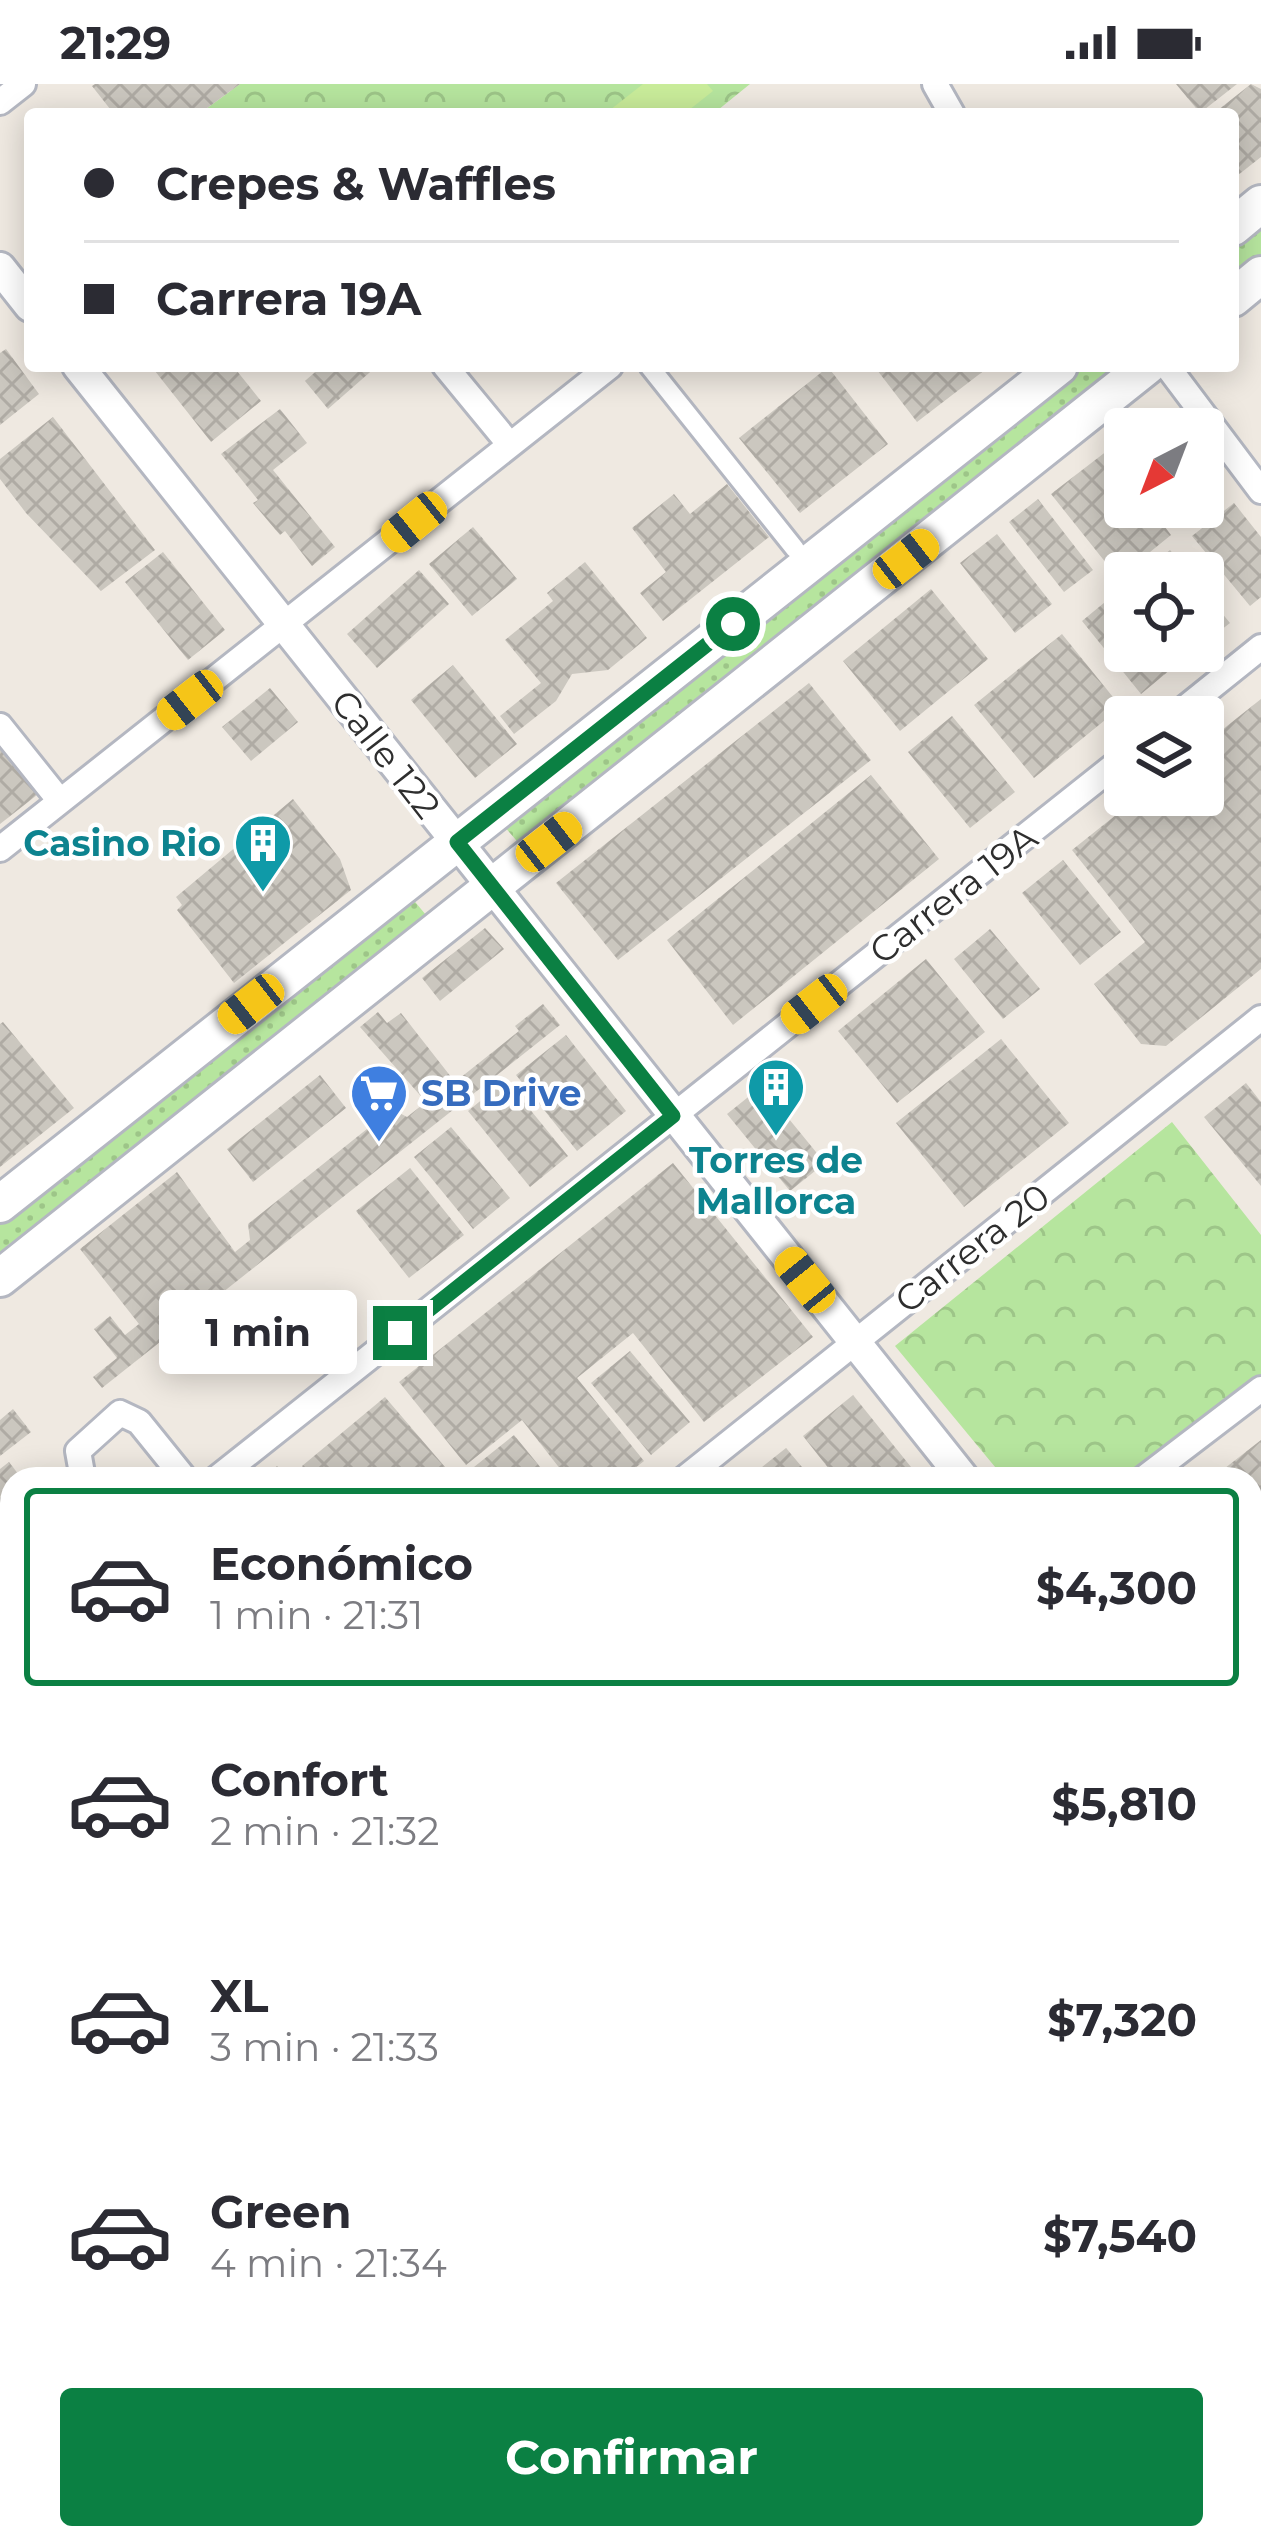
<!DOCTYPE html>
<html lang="es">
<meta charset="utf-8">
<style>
:root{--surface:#fff;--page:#f7f7f7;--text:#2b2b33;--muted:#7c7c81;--line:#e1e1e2;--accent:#0b8043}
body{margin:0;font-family:Montserrat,sans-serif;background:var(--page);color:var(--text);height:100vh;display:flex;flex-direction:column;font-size:45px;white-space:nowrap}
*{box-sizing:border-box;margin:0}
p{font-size:39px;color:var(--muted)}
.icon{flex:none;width:66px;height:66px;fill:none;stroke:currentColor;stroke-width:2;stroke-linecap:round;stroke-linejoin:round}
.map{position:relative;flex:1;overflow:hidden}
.drawer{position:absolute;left:0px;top:1383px;width:1263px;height:1083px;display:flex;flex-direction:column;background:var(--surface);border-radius:36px 36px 0 0;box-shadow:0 6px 30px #0003}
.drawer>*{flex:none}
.guide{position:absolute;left:24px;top:24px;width:1215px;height:264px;border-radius:12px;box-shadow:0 6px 30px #0003;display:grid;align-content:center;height:264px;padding:0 60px;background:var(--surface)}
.needle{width:78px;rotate:222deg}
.buttons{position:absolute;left:1104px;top:324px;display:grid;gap:24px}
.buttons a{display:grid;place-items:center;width:120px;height:120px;border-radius:12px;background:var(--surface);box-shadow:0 6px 30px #0003;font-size:60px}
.end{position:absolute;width:54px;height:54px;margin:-27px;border:15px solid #0b8043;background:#fff;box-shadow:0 0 0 6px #fff}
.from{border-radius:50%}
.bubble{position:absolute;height:84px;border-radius:12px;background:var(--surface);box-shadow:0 6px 30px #0003;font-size:39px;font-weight:700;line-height:84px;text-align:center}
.car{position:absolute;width:36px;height:72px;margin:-36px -18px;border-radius:15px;box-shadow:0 0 9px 3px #0007;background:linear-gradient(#f5c518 24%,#345 0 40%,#f5c518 0 76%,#345 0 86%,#f5c518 0)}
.guide b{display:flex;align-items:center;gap:42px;height:114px;font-size:45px}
.guide b+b{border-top:3px solid var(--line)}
.guide i{width:30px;height:30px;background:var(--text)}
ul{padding:21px 0 0;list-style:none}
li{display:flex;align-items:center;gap:36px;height:198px;margin:0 24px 18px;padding:0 36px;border:6px solid transparent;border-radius:12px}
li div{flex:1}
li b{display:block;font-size:45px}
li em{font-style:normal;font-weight:700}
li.selected{border-color:var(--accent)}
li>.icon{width:108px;height:108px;stroke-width:1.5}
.cta{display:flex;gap:24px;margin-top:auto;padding:24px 60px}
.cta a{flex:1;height:138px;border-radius:12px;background:var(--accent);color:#fff;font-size:48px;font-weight:700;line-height:138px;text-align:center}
.status{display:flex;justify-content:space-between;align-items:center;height:84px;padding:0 60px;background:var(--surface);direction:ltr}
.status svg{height:33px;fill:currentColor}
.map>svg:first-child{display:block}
.grass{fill:url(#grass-dots)}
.forest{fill:url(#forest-crowns)}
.pitch{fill:#c9ec9a}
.building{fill:url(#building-cross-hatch)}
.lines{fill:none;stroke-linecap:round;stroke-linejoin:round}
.pedestrian-casing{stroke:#b4b7c1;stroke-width:24}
.minor-casing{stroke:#b4b7c1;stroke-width:30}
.tertiary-casing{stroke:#b4b7c1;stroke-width:36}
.secondary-casing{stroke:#b4b7c1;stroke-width:42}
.trunk-casing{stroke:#c9c9c9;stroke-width:48}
.pedestrian{stroke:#fff;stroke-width:18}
.minor{stroke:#fff;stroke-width:24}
.tertiary{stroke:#fff;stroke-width:30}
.secondary{stroke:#fff;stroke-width:36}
.trunk{stroke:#f8ba60;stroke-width:42}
.route{stroke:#0b8043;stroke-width:15}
.labels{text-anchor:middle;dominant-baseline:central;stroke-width:9;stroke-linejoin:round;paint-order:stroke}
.street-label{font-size:36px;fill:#2e2e2e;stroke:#fff}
.culture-label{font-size:36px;font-weight:bold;fill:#0d838f;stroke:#fff;text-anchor:end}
.shop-label{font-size:36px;font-weight:bold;fill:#366cbe;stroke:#fff;text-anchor:start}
</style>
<div class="status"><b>21:29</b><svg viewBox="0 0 49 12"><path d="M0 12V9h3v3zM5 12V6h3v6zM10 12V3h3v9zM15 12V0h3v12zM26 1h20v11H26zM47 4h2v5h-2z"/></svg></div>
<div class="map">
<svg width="1261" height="2464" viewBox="0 0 1261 2464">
<defs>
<pattern id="grass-dots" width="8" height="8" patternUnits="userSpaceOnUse" patternTransform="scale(3)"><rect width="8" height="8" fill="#b6e59e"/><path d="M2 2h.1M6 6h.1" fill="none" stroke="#9dc588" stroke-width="1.8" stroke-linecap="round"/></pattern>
<pattern id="forest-crowns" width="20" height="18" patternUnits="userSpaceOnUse" patternTransform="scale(3)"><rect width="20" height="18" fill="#b6e59e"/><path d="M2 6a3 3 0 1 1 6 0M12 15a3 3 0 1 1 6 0" fill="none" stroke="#9dc588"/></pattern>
<pattern id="building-cross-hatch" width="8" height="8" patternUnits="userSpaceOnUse" patternTransform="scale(3)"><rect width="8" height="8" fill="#cbc7bf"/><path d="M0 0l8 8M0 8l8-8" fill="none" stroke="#afaba4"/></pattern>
</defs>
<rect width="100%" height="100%" fill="#efe9e1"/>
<path class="grass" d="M1261 137V173L1233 196V159Z
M1076 282H1126L522 763 503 741Z
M411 813 431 837 0 1178V1137Z"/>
<path class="forest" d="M240 0H750L713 30H199Z
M1172 1038 1261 1151V1297L1131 1395H1005L895 1262Z"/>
<path class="pitch" d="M643 0H707L713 7 684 30H613L610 26Z"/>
<path class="building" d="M95 0H240L199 30H114L92 2Z
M1176 0H1237L1200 29Z
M1251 0 1261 5V73L1233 95V30H1213Z
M6 265 39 310 0 341V269Z
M151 282H233L261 317 211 358Z
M322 282H377L328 325 305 297Z
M874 282H990L917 338Z
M828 283 888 360 800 429 739 354Z
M280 325 307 359 273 386 335 463 312 482 285 447 280 451 253 419 258 416 221 370Z
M53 333 155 466 101 507 26 429 0 395V375Z
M1151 333 1160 345H1135Z
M1125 353V423H1173L1159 435 1171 451 1118 494 1051 410Z
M727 400 769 453 663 537 640 509 666 488 632 444 674 410 690 430Z
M1038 415 1093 486 1064 508 1009 438Z
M1234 419 1261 453V513L1250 522 1192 452Z
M473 443 517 495 472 532 429 480Z
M997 450 1052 520 1015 549 960 479Z
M1170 466 1189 489H1142Z
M163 468 225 546 188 576 125 498Z
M585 478 647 554 608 586 572 590 556 617 514 650 500 632 541 599 505 556 553 517 547 509Z
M419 486 449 520 377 584 347 550Z
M931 505 988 575 900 647 843 577Z
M1203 506 1230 539 1203 560Z
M1116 509 1125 519V567H1164L1176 581 1141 610 1082 537Z
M1062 550 1121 623 1034 694 974 621Z
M453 581 517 660 475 694 411 616Z
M809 599 871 676 618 876 556 799Z
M270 604 298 638 251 677 222 643Z
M1261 615V885L1166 962 1141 960 1094 900 1145 858 1072 766 1141 711H1203V661Z
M952 632 1015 708 970 744 908 668Z
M0 664 37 711 0 740Z
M871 691 939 775 733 941 667 856Z
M293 715 340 775 351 806 234 899 177 826 182 821 176 813Z
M1063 776 1121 848 1080 881 1022 809Z
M485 844 504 865 440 917 422 894Z
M990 845 1040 905 1003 935 954 875Z
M926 875 985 948 897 1019 838 947Z
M543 920 560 941 102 1304 93 1293 117 1274 94 1245 110 1232 125 1251 139 1240 80 1165 177 1088 235 1168 250 1156 248 1140 392 1025 407 1033 426 1018 360 943 378 928 387 939 401 929 455 998 519 947 515 942Z
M3 938 74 1024 0 1083V940Z
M566 951 626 1027 577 1067 516 991Z
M1001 955 1069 1039 964 1123 896 1039Z
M320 991 346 1024 253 1098 227 1065Z
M506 996 568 1072 530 1103 468 1027Z
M1246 999 1261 1018V1102L1204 1033Z
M762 1002 825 1079 790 1107 727 1030Z
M451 1043 510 1114 473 1145 414 1073Z
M673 1079 813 1253 704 1338 633 1249 577 1294 644 1377 621 1395H568L522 1336 466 1381 399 1298Z
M410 1084 464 1151 409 1194 356 1127Z
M630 1267 690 1338 651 1371 591 1299Z
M853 1311 911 1383 921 1395H837L803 1352Z
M385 1313 445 1383 431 1395H313L302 1382Z
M13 1325 31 1348 0 1372V1336Z
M514 1351 550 1395H459Z
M1261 1356V1467L1251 1454V1395H1211Z
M786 1364 812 1395H747Z
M9 1378 22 1395H12L9 1550 0 1538V1385Z
M277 1382 288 1395H262Z
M1251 1508 1261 1521V1585L1251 1573Z
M1251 1608 1261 1621V1626L1251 1634Z
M12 1629V1695L0 1704V1639Z
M1251 1821 1261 1834V1849L1251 1857Z
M1261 1877V1916L1251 1903V1885Z
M1251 1937 1261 1949V2000L1251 2008Z
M12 1980V2164L9 2167 0 2155V1989Z
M0 2209 12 2225V2273L0 2283Z
M1261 2220V2371L1251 2379V2228Z
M4 2299 12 2309V2370L0 2380V2302Z
M49 2454H81L84 2458 77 2464H57Z
M255 2454H314L323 2464H243Z
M611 2454H682L671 2464H599Z
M958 2454H1027L1035 2464H945Z
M1051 2454H1157L1144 2464H1059Z"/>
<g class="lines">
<g class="pedestrian-casing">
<path id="pedestrian" d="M649 282 795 465
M0 2168 12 2184
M222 2454 230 2464"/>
</g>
<g class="minor-casing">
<path id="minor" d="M935 0 952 30
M0 18 23 0
M445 282 510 361
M1167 282 1261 407
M1174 633 1261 563
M0 642 60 717
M0 765 610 282
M83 1395 78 1367 120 1329 139 1338 185 1395
M216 1395 1125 673
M684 1395 1261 934
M1143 1395 1261 1305
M1251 1684 1261 1676
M0 1949 12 1939
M1251 2043 1261 2035
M725 2464 738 2454"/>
</g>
<g class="tertiary-casing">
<path id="tertiary" d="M0 184 30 222
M78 282 964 1395
M1251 1758 1261 1771
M0 1783 12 1798
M537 2454 545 2464"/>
</g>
<g class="secondary-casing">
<path id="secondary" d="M1233 143 1261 120
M1233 214 1261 191
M0 1120 1059 282
M0 1194 1147 282"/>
</g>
<g class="trunk-casing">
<path id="trunk" d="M1251 2437 1261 2429
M1218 2464 1231 2454"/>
</g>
<use href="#pedestrian" class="pedestrian"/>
<use href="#minor" class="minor"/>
<use href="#tertiary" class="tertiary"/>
<use href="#secondary" class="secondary"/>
<use href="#trunk" class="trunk"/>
</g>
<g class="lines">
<path class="route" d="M400 1249 673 1032 457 758 733 540"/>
</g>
<defs>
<g id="building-pin" transform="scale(3)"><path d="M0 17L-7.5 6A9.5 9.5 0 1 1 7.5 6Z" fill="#0f9aa8" stroke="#fff"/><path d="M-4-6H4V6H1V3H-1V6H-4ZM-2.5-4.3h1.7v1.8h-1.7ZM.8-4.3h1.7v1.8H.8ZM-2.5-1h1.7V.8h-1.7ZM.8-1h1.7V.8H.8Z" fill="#fff"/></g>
<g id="supermarket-pin" transform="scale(3)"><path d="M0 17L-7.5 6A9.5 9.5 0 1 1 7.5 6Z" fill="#3f7fe0" stroke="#fff"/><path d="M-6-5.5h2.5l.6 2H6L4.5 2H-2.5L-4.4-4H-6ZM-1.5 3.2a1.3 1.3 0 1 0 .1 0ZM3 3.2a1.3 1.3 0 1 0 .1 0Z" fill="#fff"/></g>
</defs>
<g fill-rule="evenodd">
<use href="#building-pin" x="263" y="759"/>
<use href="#building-pin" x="776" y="1003"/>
<use href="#supermarket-pin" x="379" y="1009"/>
</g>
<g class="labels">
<g class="street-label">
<text transform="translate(386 670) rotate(52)">Calle 122</text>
<text transform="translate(953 810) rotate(-38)">Carrera 19A</text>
<text transform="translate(972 1164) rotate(-38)">Carrera 20</text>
</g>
<g class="culture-label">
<text x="221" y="759">Casino Rio</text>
<text x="776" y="1076" text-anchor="middle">Torres de<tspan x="776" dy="41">Mallorca</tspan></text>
</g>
<g class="shop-label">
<text x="421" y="1009">SB Drive</text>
</g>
</g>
</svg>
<div class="buttons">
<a><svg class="needle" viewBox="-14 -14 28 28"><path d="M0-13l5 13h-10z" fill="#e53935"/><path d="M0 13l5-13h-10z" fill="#7c7c81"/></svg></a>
<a><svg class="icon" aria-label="locate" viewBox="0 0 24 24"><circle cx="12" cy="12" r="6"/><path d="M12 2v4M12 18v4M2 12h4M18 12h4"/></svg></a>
<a><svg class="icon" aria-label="layers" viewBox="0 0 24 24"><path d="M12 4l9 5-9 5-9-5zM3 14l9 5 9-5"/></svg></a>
</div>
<i class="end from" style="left:733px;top:540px"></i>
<i class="end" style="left:400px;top:1249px"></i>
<div class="bubble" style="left:159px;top:1206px;width:198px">1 min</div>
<i class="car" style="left:414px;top:438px;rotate:231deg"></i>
<i class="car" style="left:906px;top:475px;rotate:52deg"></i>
<i class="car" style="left:190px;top:616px;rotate:232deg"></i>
<i class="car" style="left:549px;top:758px;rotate:52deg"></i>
<i class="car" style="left:251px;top:920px;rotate:232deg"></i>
<i class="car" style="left:814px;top:920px;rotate:232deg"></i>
<i class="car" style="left:805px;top:1196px;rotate:321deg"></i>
<div class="guide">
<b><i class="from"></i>Crepes &amp; Waffles</b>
<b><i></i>Carrera 19A</b>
</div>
<section class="drawer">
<ul>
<li class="selected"><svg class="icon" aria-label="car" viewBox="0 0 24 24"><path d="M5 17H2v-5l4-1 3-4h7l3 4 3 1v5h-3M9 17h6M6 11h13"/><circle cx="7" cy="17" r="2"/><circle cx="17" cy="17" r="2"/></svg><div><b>Económico</b><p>1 min · 21:31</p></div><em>$4,300</em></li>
<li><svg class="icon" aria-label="car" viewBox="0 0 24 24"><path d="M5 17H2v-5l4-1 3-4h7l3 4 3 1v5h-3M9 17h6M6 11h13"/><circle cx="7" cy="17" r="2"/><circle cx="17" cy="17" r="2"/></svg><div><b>Confort</b><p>2 min · 21:32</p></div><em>$5,810</em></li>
<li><svg class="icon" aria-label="car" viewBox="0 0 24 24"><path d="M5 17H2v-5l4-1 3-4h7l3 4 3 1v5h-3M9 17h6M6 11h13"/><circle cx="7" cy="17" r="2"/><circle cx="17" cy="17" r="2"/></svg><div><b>XL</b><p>3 min · 21:33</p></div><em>$7,320</em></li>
<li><svg class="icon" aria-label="car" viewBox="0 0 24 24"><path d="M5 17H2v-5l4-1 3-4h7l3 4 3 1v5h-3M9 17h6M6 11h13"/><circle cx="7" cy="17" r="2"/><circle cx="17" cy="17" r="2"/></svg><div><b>Green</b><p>4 min · 21:34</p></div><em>$7,540</em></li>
</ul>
<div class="cta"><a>Confirmar</a></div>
</section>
</div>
